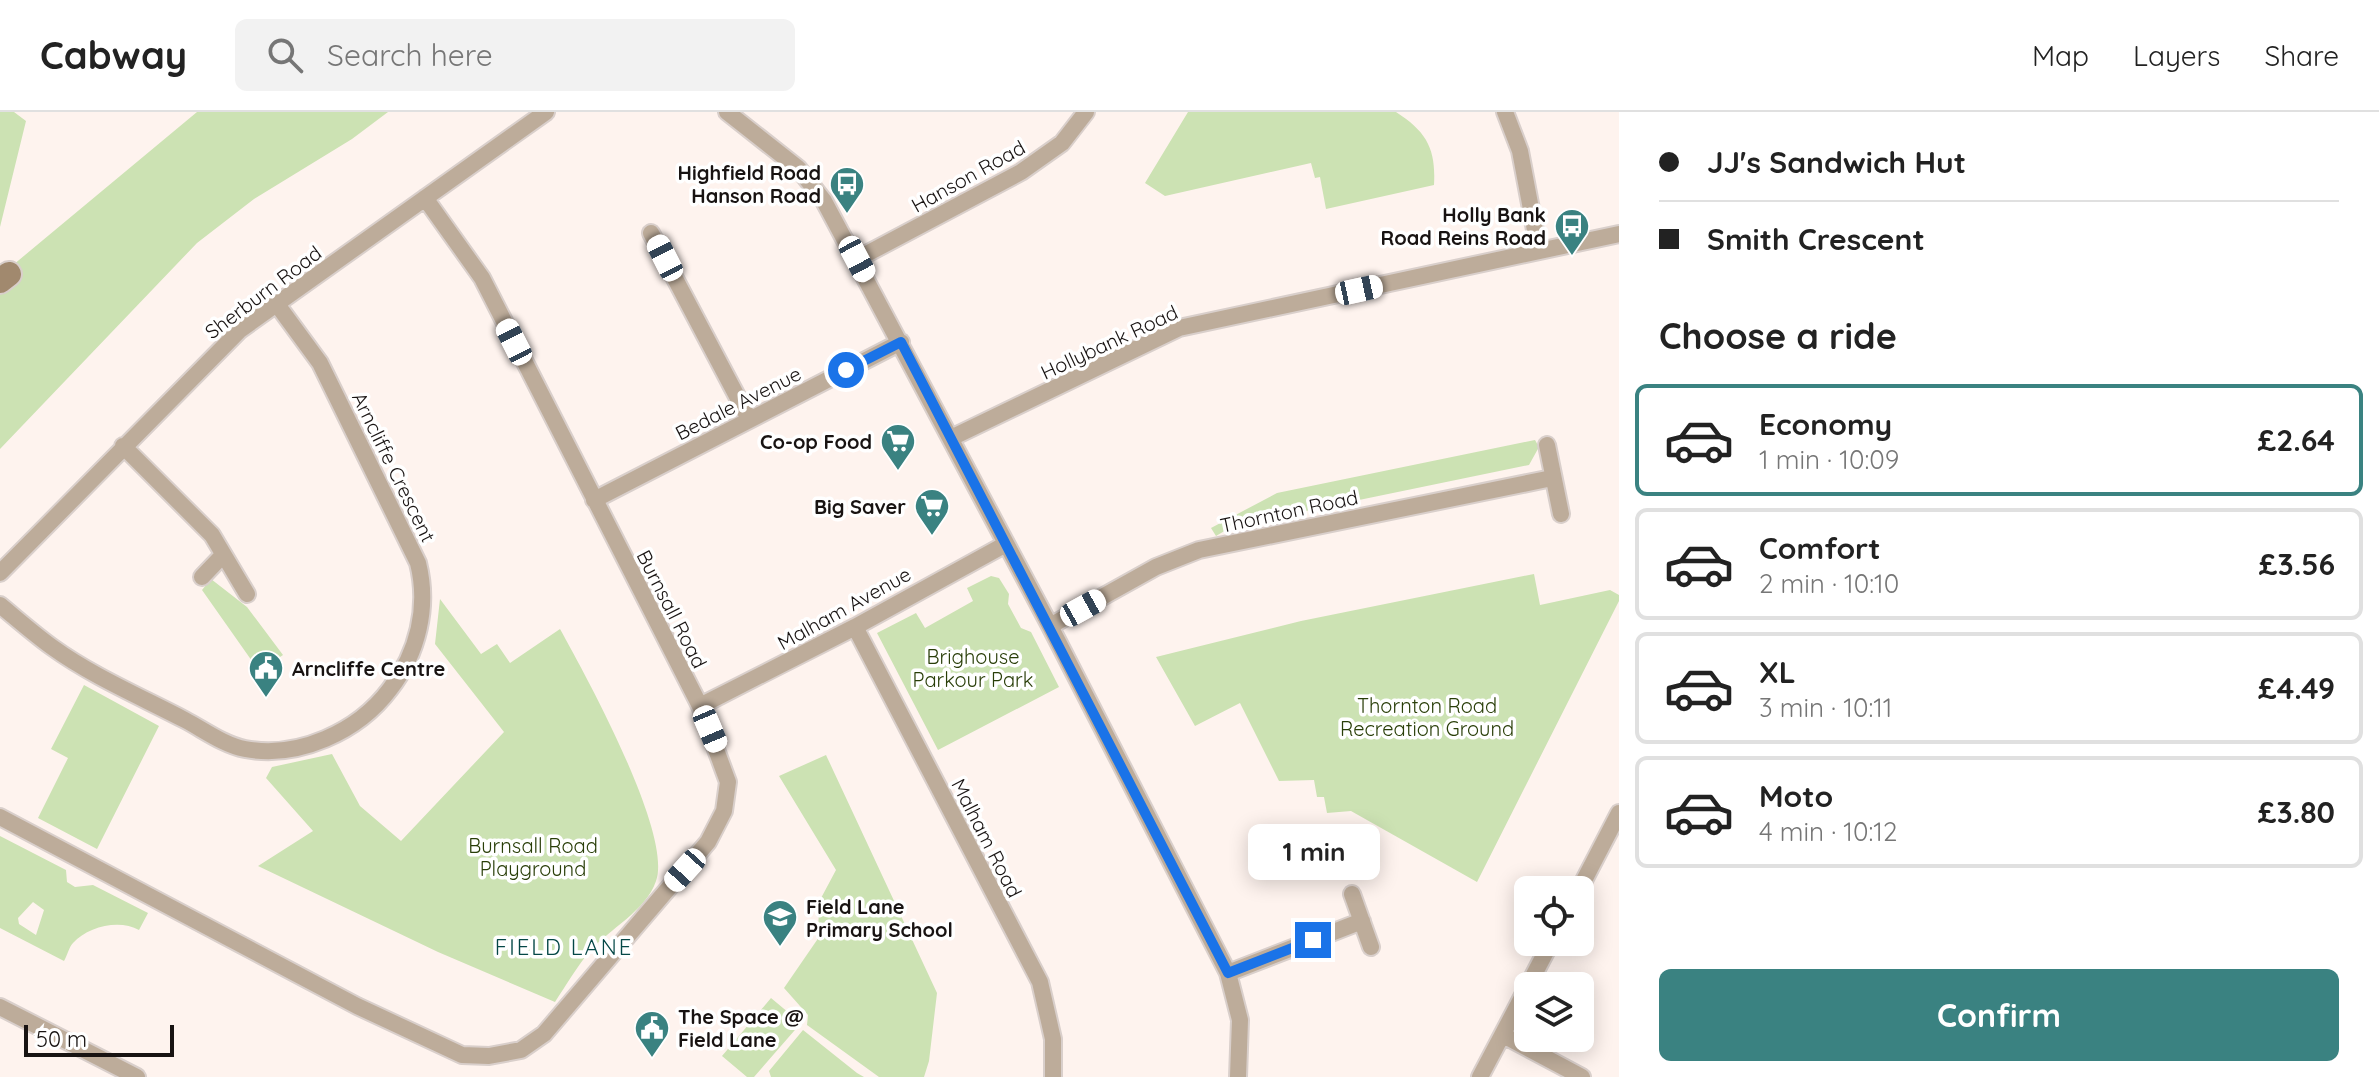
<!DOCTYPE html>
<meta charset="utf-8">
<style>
:root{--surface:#fff;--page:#f2f2f2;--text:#222;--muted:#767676;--line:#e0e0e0;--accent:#3a8281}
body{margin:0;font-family:Quicksand,sans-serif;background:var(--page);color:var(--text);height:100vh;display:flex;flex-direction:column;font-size:30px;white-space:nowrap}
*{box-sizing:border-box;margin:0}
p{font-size:26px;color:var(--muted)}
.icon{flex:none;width:44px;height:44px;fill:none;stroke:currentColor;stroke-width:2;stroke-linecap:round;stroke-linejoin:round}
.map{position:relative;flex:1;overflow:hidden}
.sheet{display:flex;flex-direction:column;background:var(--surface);width:760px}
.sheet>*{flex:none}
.banner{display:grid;align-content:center;height:176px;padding:0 40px;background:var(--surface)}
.fabs{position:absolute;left:1514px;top:764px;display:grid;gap:16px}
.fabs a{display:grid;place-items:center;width:80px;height:80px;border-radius:12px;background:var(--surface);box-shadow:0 4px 20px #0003;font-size:40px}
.scale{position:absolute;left:24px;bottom:20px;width:150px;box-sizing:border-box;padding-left:8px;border:4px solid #181312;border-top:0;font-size:22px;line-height:28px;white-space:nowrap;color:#181312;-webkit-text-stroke:6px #fff;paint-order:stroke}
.end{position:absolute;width:36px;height:36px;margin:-18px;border:10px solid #1a73e8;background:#fff;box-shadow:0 0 0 4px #fff}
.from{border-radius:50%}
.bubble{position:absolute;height:56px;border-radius:12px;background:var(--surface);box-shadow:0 4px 20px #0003;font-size:26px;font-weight:800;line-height:56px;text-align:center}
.car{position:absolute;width:24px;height:48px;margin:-24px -12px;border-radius:10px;box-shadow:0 0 6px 2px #0007;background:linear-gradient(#fff 24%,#345 0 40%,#fff 0 76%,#345 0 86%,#fff 0)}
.banner b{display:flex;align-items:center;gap:28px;height:76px;font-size:30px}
.banner b+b{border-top:2px solid var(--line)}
.banner i{width:20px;height:20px;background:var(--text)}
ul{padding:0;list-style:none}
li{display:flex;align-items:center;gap:24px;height:112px;margin:0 16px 12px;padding:0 24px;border:4px solid var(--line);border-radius:12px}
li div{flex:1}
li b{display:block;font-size:30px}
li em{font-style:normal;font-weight:800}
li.selected{border-color:var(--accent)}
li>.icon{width:72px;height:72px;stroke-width:1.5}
h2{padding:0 40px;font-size:36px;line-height:96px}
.action{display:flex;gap:16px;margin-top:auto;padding:16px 40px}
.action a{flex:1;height:92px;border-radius:12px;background:var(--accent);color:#fff;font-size:32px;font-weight:800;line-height:92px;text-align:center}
header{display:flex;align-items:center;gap:48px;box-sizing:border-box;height:112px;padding:0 40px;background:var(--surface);border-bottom:2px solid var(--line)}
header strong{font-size:38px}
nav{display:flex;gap:44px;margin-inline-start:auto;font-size:28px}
.search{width:560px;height:72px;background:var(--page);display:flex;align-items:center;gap:20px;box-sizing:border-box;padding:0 28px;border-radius:12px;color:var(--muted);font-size:30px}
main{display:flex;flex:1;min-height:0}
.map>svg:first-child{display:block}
.green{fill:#cce2b3;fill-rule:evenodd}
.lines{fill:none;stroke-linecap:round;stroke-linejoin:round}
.street-casing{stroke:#d9cfcb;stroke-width:20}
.secondary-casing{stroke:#d9cfcb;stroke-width:28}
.street{stroke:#bdac9a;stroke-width:16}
.secondary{stroke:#a1896e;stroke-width:24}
.route{stroke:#1a73e8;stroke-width:10}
.labels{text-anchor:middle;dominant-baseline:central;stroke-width:7;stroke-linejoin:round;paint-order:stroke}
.poi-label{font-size:20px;font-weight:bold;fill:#181312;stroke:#fff;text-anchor:end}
.street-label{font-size:20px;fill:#181312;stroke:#fff}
.park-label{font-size:20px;fill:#293e08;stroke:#fff}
.neighbourhood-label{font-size:22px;letter-spacing:2px;fill:#044746;stroke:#fff}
</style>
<header>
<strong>Cabway</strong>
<div class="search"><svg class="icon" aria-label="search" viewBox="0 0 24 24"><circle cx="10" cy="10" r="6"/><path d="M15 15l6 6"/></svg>Search here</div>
<nav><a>Map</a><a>Layers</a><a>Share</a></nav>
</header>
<main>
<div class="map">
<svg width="1619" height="965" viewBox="0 0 1619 965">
<rect width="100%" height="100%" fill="#fef3ee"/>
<path class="green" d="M0 0H14L26 9 0 115Z
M197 0H388L352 27 254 87 197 131 0 337V173L13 153Z
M1188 0H1396C1427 20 1436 37 1434 73L1326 97 1320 65 1315 66 1311 51 1165 84 1145 71Z
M1535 328 1539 335 1529 353 1233 414 1216 424 1211 416 1277 381Z
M1534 462 1540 493 1610 478 1619 483V489L1477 770 1351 699 1327 701 1324 685H1317L1314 668 1279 669 1240 591 1195 614 1156 545 1301 509Z
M991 464 999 466 1009 482 1008 492 1021 516 1031 520 1059 575 938 638 877 521 916 501 925 516 973 489 967 476Z
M211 467 247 495 283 543 259 559 202 478Z
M440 487 481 542 497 532 510 551 560 517C585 562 673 722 656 769 646 799 609 817 589 840 577 855 566 873 555 890L438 840 258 754 313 719 266 666 272 655 332 642 360 694 401 729 504 620 435 532Z
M84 573 159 614 97 737 38 706 68 646 51 637Z
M826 643 937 881 929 949 924 965H879L807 913 808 903 784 876 817 828 820 788 836 758 779 664Z
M0 724 66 758 67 770 75 775 93 773 148 801 139 818C120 807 88 814 73 831 69 835 67 844 64 849L0 816ZM33 790 44 798 36 823 19 812 18 806Z
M771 886 801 911 754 965H747L722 944Z
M803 918 857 961 864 965H771L769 959Z"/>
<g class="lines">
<g class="street-casing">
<path id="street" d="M727 0 798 56 824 89 1050 514 1228 861 1240 908 1238 965
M1505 0 1520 39 1539 139
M651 121 749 307
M857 147 1021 60 1062 31 1086 0
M951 326 1179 216 1619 122
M1547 333 1561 402
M123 334 212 423 247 482
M594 388 901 230
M0 461 240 218 546 0
M202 465 223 443
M0 493C17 507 34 522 52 535 92 564 141 585 185 608 204 618 224 633 245 637 298 647 358 620 390 577 418 541 429 495 418 451L320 251 276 191
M1050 514 1156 455 1199 438 1552 366
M855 515 1040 870 1053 927V965
M700 594 855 515 1006 432
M0 705 357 894 462 943 489 944 521 938 544 922 708 730 724 699 728 670 700 594 482 166 425 86
M1579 778 1619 701
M1352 782 1371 835
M1228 861 1362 809
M1528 874 1551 830
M0 895 137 965
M1503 923 1582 965
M1480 965 1528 874"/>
</g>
<g class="secondary-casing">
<path id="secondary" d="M0 169 9 162"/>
</g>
<use href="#street" class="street"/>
<use href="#secondary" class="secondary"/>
</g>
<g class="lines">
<path class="route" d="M846 258 901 230 1228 861 1313 828"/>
</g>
<defs>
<g id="bus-pin" transform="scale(1.8)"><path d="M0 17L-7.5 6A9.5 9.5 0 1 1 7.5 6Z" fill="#3a8281" stroke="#fff"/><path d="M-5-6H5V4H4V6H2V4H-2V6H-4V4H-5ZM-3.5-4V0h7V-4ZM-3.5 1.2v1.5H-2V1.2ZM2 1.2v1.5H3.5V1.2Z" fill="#fff"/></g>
<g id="supermarket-pin" transform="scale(1.8)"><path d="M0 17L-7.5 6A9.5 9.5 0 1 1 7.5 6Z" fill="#3a8281" stroke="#fff"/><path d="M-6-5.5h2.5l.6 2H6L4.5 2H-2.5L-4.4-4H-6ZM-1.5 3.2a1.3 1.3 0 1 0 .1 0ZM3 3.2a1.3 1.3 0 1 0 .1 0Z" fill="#fff"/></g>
<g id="civic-pin" transform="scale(1.8)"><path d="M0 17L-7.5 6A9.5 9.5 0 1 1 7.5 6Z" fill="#3a8281" stroke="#fff"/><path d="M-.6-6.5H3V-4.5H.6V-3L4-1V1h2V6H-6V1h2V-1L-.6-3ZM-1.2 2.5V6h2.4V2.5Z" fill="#fff"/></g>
<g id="school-pin" transform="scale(1.8)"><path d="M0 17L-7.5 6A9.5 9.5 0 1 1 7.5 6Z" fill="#3a8281" stroke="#fff"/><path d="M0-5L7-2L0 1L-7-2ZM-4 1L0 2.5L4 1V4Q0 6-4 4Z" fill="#fff"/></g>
</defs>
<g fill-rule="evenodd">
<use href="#bus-pin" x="847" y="72"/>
<use href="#bus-pin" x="1572" y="114"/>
<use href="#supermarket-pin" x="898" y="329"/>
<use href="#supermarket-pin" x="932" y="394"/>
<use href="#civic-pin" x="266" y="556"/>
<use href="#school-pin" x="780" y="805"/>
<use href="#civic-pin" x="652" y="916"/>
</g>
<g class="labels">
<g class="poi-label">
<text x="821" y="60">Highfield Road<tspan x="821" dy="23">Hanson Road</tspan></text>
<text x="1546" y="102">Holly Bank<tspan x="1546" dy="23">Road Reins Road</tspan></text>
<text x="872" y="329">Co-op Food</text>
<text x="906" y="394">Big Saver</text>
<text x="292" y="556" text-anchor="start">Arncliffe Centre</text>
<text x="806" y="794" text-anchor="start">Field Lane<tspan x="806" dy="23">Primary School</tspan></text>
<text x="678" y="904" text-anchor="start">The Space @<tspan x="678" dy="23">Field Lane</tspan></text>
</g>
<g class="street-label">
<text transform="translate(968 64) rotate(-29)">Hanson Road</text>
<text transform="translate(263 180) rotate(-37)">Sherburn Road</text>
<text transform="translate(1109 230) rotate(-25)">Hollybank Road</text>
<text transform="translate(738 291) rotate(-27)">Bedale Avenue</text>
<text transform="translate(394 355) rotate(64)">Arncliffe Crescent</text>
<text transform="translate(1289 399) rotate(-12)">Thornton Road</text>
<text transform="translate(844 496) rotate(-29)">Malham Avenue</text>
<text transform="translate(672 497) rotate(63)">Burnsall Road</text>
<text transform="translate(987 726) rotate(63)">Malham Road</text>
</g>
<g class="park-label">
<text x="973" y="544">Brighouse<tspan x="973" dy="23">Parkour Park</tspan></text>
<text x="1427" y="593">Thornton Road<tspan x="1427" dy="23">Recreation Ground</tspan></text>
<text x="533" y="733">Burnsall Road<tspan x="533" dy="23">Playground</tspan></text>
</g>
<g class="neighbourhood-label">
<text x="564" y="835">FIELD LANE</text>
</g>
</g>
</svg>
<div class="fabs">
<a><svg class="icon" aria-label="locate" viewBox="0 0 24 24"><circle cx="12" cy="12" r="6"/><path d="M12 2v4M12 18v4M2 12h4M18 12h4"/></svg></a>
<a><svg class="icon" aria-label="layers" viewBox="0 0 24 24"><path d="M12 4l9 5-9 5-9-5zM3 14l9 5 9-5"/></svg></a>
</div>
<div class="scale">50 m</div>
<i class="end from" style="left:846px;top:258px"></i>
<i class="end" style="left:1313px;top:828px"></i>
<div class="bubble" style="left:1248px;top:712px;width:132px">1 min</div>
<i class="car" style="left:665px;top:146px;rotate:333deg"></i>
<i class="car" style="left:857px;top:147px;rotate:152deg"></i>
<i class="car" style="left:1359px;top:178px;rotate:78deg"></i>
<i class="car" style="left:514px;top:230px;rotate:333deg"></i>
<i class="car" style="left:1083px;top:496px;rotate:61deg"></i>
<i class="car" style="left:710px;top:617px;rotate:157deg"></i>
<i class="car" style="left:685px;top:758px;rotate:222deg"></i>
</div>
<section class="sheet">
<div class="banner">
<b><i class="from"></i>JJ's Sandwich Hut</b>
<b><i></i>Smith Crescent</b>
</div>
<h2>Choose a ride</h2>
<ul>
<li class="selected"><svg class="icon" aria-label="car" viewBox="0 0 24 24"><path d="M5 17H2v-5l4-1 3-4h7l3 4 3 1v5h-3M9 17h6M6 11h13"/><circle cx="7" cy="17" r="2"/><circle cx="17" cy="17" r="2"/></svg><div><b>Economy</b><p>1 min · 10:09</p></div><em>£2.64</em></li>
<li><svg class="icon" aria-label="car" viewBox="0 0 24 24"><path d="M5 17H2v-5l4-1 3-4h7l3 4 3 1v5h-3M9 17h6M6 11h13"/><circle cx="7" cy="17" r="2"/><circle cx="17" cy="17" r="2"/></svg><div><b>Comfort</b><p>2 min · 10:10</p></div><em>£3.56</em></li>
<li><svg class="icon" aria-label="car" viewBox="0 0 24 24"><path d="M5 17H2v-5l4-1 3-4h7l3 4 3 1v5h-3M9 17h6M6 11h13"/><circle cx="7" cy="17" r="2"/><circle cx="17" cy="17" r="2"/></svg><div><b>XL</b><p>3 min · 10:11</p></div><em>£4.49</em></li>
<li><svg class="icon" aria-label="car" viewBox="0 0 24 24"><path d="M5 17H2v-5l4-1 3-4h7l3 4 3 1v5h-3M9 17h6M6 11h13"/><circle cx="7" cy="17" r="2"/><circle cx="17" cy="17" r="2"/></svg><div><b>Moto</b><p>4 min · 10:12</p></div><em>£3.80</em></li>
</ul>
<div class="action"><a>Confirm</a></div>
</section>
</main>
